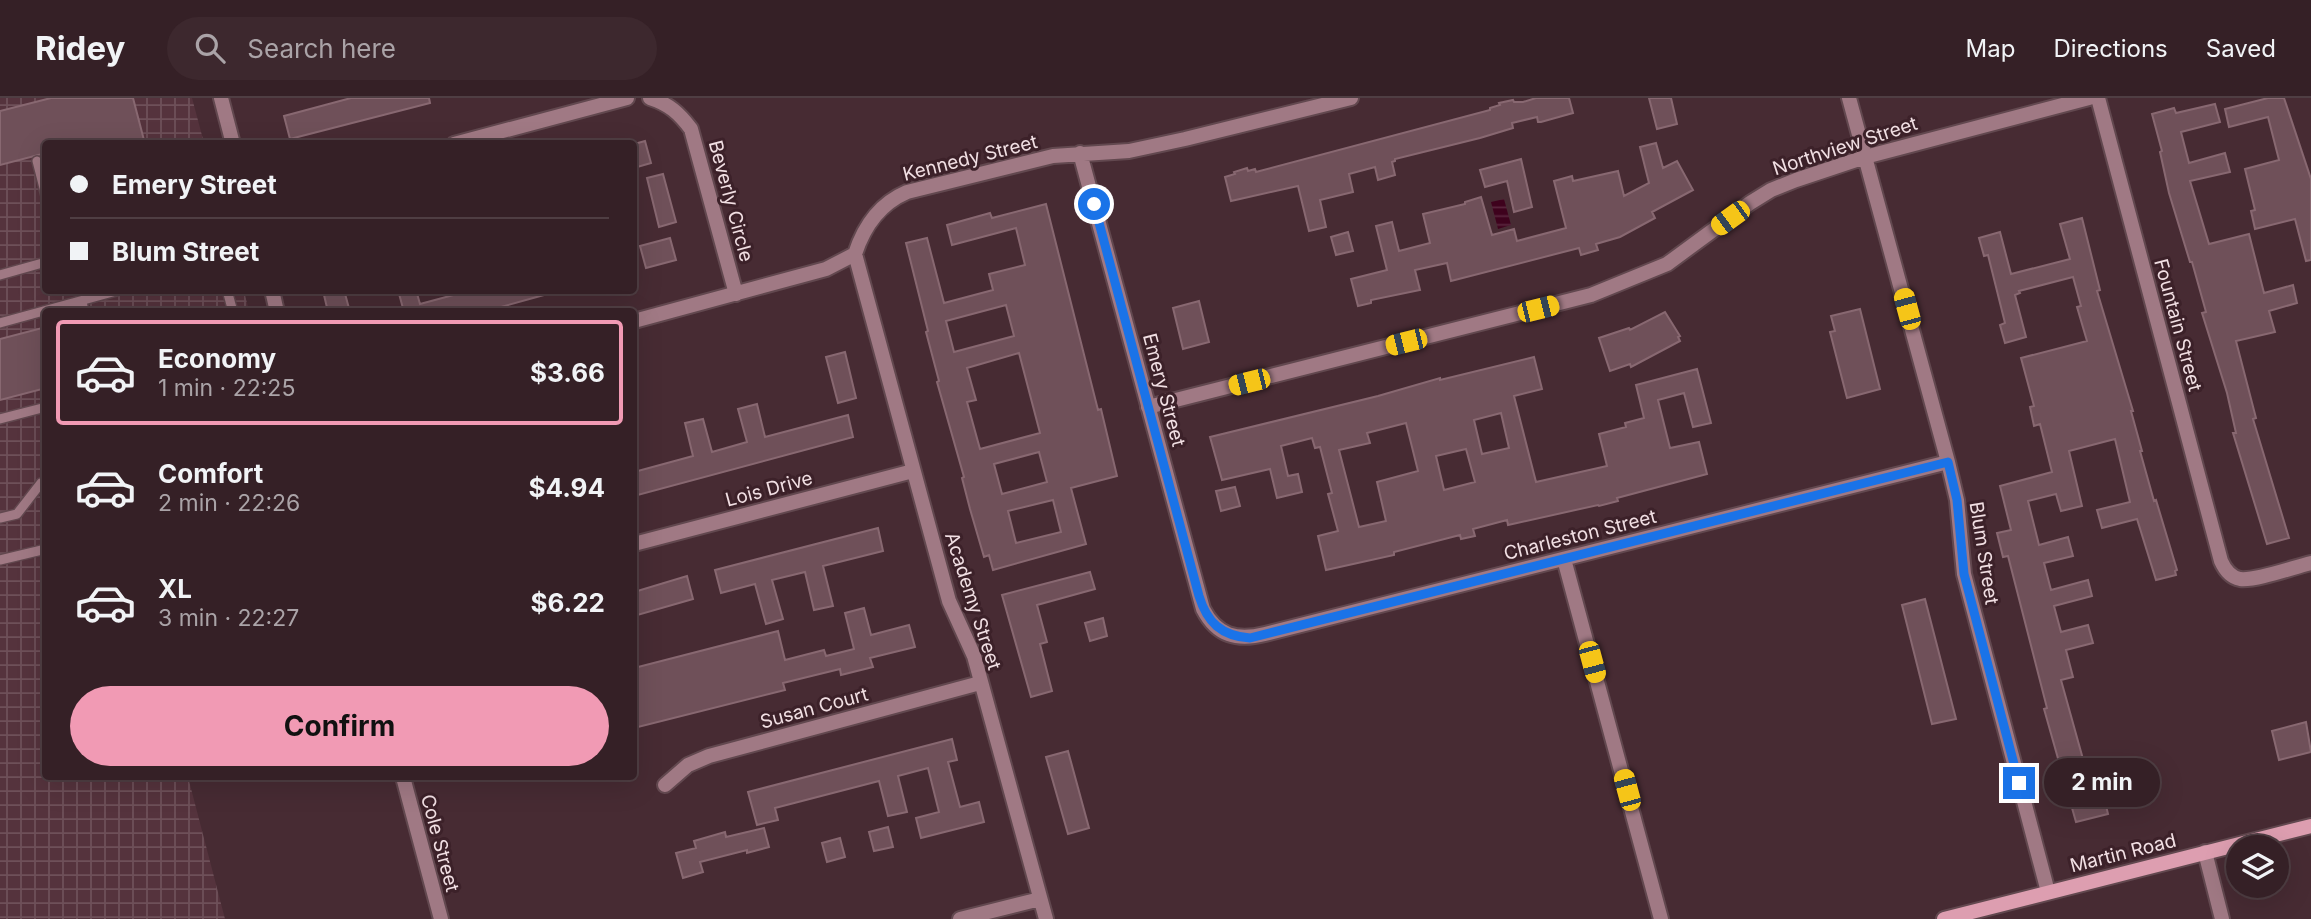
<!DOCTYPE html>
<meta charset="utf-8">
<style>
:root{--surface:#352026;--page:#3d282e;--text:#f1f3f6;--muted:#aaa3a7;--line:#4f3e43;--accent:#f19ab4}
body{margin:0;font-family:Inter,sans-serif;background:var(--page);color:var(--text);height:100vh;display:flex;flex-direction:column;font-size:26px;white-space:nowrap}
*{box-sizing:border-box;margin:0}
p{font-size:23px;color:var(--muted)}
.icon{flex:none;width:38px;height:38px;fill:none;stroke:currentColor;stroke-width:2;stroke-linecap:round;stroke-linejoin:round}
.map{position:relative;flex:1;overflow:hidden}
.panel{position:absolute;left:42px;top:210px;width:595px;height:472px;display:flex;flex-direction:column;background:var(--surface);border-radius:7px;box-shadow:0 7px 28px #0002,0 0 0 2px var(--line)}
.panel>*{flex:none}
.top-card{position:absolute;left:42px;top:42px;width:595px;height:154px;border-radius:7px;box-shadow:0 7px 28px #0002,0 0 0 2px var(--line);display:grid;align-content:center;height:154px;padding:0 28px;background:var(--surface)}
.tools{position:absolute;left:2226px;top:737px;display:grid;gap:14px}
.tools a{display:grid;place-items:center;width:63px;height:63px;border-radius:50%;background:var(--surface);box-shadow:0 7px 28px #0002,0 0 0 2px var(--line);font-size:35px}
.end{position:absolute;width:32px;height:32px;margin:-16px;border:9px solid #1a73e8;background:#fff;box-shadow:0 0 0 4px #fff}
.from{border-radius:50%}
.bubble{position:absolute;height:49px;border-radius:24px;background:var(--surface);box-shadow:0 7px 28px #0002,0 0 0 2px var(--line);font-size:23px;font-weight:700;line-height:49px;text-align:center}
.car{position:absolute;width:21px;height:42px;margin:-21px -10px;border-radius:9px;box-shadow:0 0 5px 2px #0007;background:linear-gradient(#f5c518 24%,#345 0 40%,#f5c518 0 76%,#345 0 86%,#f5c518 0)}
.top-card b{display:flex;align-items:center;gap:24px;height:66px;font-size:26px}
.top-card b+b{border-top:2px solid var(--line)}
.top-card i{width:18px;height:18px;background:var(--text)}
ul{padding:12px 0 0;list-style:none}
li{display:flex;align-items:center;gap:21px;height:105px;margin:0 14px 10px;padding:0 14px;border:4px solid transparent;border-radius:7px}
li div{flex:1}
li b{display:block;font-size:26px}
li em{font-style:normal;font-weight:700}
li.active{border-color:var(--accent)}
li>.icon{width:63px;height:63px;stroke-width:1.5}
.cta{display:flex;gap:14px;margin-top:auto;padding:14px 28px}
.cta a{flex:1;height:80px;border-radius:42px;background:var(--accent);color:#111;font-size:28px;font-weight:700;line-height:80px;text-align:center}
header{display:flex;align-items:center;gap:42px;box-sizing:border-box;height:98px;padding:0 35px;background:var(--surface);border-bottom:2px solid var(--line)}
header strong{font-size:33px}
nav{display:flex;gap:38px;margin-inline-start:auto;font-size:24px}
.search{width:490px;height:63px;background:var(--page);display:flex;align-items:center;gap:18px;box-sizing:border-box;padding:0 24px;border-radius:38px;color:var(--muted);font-size:26px}
.map>svg:first-child{display:block}
.industrial{fill:url(#industrial-grid)}
.water{fill:url(#water-rules)}
.building{fill:#6f5059;stroke:#886871;stroke-width:2;fill-rule:evenodd}
.lines{fill:none;stroke-linecap:round;stroke-linejoin:round}
.lane-casing{stroke:#62484f;stroke-width:12}
.street-casing{stroke:#62484f;stroke-width:18}
.secondary-casing{stroke:#62484f;stroke-width:18}
.lane{stroke:#a07984;stroke-width:9}
.street{stroke:#a07984;stroke-width:14}
.secondary{stroke:#dd9eb0;stroke-width:14}
.route{stroke:#1a73e8;stroke-width:9}
.labels{text-anchor:middle;dominant-baseline:central;stroke-width:6;stroke-linejoin:round;paint-order:stroke}
.street-label{font-size:19px;fill:#f1dfe3;stroke:#3c2129}
</style>
<header>
<strong>Ridey</strong>
<div class="search"><svg class="icon" aria-label="search" viewBox="0 0 24 24"><circle cx="10" cy="10" r="6"/><path d="M15 15l6 6"/></svg>Search here</div>
<nav><a>Map</a><a>Directions</a><a>Saved</a></nav>
</header>
<div class="map">
<svg width="2311" height="821" viewBox="0 0 2311 821">
<defs>
<pattern id="industrial-grid" width="8" height="8" patternUnits="userSpaceOnUse" patternTransform="scale(1.75)"><rect width="8" height="8" fill="#55333d"/><path d="M0 4h8M4 0v8" fill="none" stroke="#6e5059"/></pattern>
<pattern id="water-rules" width="6" height="5" patternUnits="userSpaceOnUse" patternTransform="scale(1.75)"><rect width="6" height="5" fill="#3e021d"/><path d="M0 2.5h6" fill="none" stroke="#5a263e"/></pattern>
</defs>
<rect width="100%" height="100%" fill="#472b33"/>
<path class="industrial" d="M0 0H192L204 45 46 46V192L244 193 249 213 46 214V679H188L225 821H0Z"/>
<path class="water" d="M1504 101 1511 127 1498 131 1491 104Z"/>
<path class="building" d="M51 0H133L145 46H46V55L0 67V13Z
M351 0H429L430 5 290 41 284 18Z
M1536 0H1569L1573 15 1541 24H1538L1537 19 1512 25 1513 30 1480 40 1395 61V63L1392 64 1395 77 1378 82 1375 69 1349 76 1353 94 1320 102 1326 129 1309 133 1298 88 1231 103 1225 79 1235 76 1234 74 1247 70 1248 73 1255 71 1256 74 1490 12V10L1500 7 1499 5 1513 2 1514 4H1523Z
M1649 0H1671L1677 26 1657 31Z
M2268 0H2284L2311 81V162L2306 163 2295 121 2255 131 2251 113 2255 112 2245 71 2279 62 2268 19 2229 29 2225 11Z
M2215 6 2220 24 2181 34 2189 65 2225 55 2230 74 2190 83 2209 146 2249 136 2264 195 2293 187 2297 205 2269 213 2275 234 2236 243 2256 320 2253 321 2289 440 2267 446 2233 335H2236L2227 295 2202 215 2206 214 2192 164H2190L2169 95 2160 54 2162 53 2152 16 2174 10 2176 15Z
M645 43 651 65 634 70V46Z
M1656 45 1663 70 1677 63 1693 92 1652 114 1655 120 1620 139 1596 146 1598 152 1581 157 1579 150 1451 183 1447 165 1415 172 1420 192 1371 202V205L1358 208 1351 181 1387 172 1376 128 1392 124 1399 153 1430 145 1423 116 1465 106V104L1481 99 1492 137 1514 131 1517 143 1566 130 1554 83 1572 78 1573 83 1618 73 1624 98 1649 85 1640 49Z
M1521 61 1532 109 1514 114 1507 83 1485 89 1480 72Z
M663 76 676 124 659 129 647 80Z
M1046 106 1098 312 1101 311 1117 378 1071 390 1086 446 993 472 989 457 984 459 970 411 962 380 964 379 937 284 939 283 926 234 928 233 906 145 927 140 944 205 993 192 989 176 1025 167 1016 130 952 147 947 127 990 115 992 120ZM1006 207 1014 238 954 254 946 223ZM1019 255 1040 335 980 351 967 304 976 302 967 270ZM1039 354 1047 384 1002 396 994 366ZM1053 402 1061 434 1016 445 1008 413Z
M2082 120 2100 192 2097 193 2133 313H2131L2142 353H2140L2154 403 2156 402 2177 472 2175 473 2176 477 2156 482 2137 421 2102 430 2097 412 2130 404 2115 341 2069 353 2082 408 2061 413 2056 396 2028 403 2039 447 2068 439 2073 458 2044 465 2051 492 2088 482 2092 498 2054 508 2061 534 2088 527 2093 545 2066 552 2073 579 2061 582 2093 697 2103 695 2108 716 2076 724 2044 611 2047 610 2008 458 2003 459 1997 435 2011 432 2000 388 2052 374 2040 326 2034 328 2030 309 2034 308 2021 260 2087 243 2077 209 2081 208 2073 179 2019 193 2020 195 2015 197 2026 239 2005 245 2000 227 2005 225 1988 157 1984 158 1979 140 2000 134 2011 176 2070 161 2060 126Z
M1348 134 1353 153 1336 157 1331 139Z
M670 140 676 162 646 170 640 148Z
M344 192 350 214H328L324 197Z
M398 192H416L420 206 472 192H543L544 197 483 214H404Z
M1199 203 1209 244 1183 251 1173 210Z
M1860 211 1880 291 1847 300 1830 234 1835 233 1831 218Z
M1665 214 1680 238 1678 239 1680 243 1631 269 1630 266 1610 273 1599 240 1629 230 1630 232Z
M46 229V290L0 302V241Z
M845 254 856 300 838 305 826 259Z
M1534 259 1542 291 1514 298 1536 384 1607 368 1599 336 1626 329 1625 325 1644 320 1636 287 1697 271 1711 325 1693 329 1684 295 1658 302 1670 350 1699 344 1707 376 1617 400 1618 403 1599 408 1598 407 1508 427 1507 422 1473 431 1475 438 1461 441 1460 437 1394 454V457L1326 472 1318 438 1338 433 1328 396 1332 395 1320 349 1315 350 1312 340 1281 348 1288 378 1298 376 1302 394 1277 400 1270 371 1222 382 1210 339 1378 298 1440 280V282ZM1501 315 1509 350 1482 356 1474 322ZM1406 325 1418 373 1377 384 1386 423 1359 429 1339 352 1370 345 1367 335ZM1466 351 1475 384 1444 392 1436 358Z
M757 306 765 339 848 317 853 339 634 398V374L693 358 685 325 703 321 712 354 747 344 738 311Z
M1235 389 1240 408 1221 413 1216 393Z
M878 430 883 453 823 468 833 508 814 512 805 474 772 482 783 521 766 526 755 486 721 495 715 472Z
M1090 474 1095 491 1037 507 1047 544 1040 546 1052 593 1031 599 1002 497Z
M687 478 693 501 634 518V494Z
M1925 501 1956 621 1932 626 1902 507Z
M864 510 871 537 909 527 915 549 870 560 873 569 841 577 840 571 783 585 785 592 634 630V570L778 533 785 562 824 552 826 558 854 551 845 515Z
M1103 520 1107 538 1090 543 1085 525Z
M2306 624 2311 654 2279 662 2272 633Z
M952 641 957 662 948 664 960 709 979 704 984 724 921 740 916 720 939 714 928 670 898 678 907 714 888 718 879 683 775 710 778 722 757 727 748 694Z
M1068 653 1089 730 1068 736 1046 659Z
M888 729 893 749 874 753 869 734Z
M764 730 769 749 747 755V752L700 764 703 774 683 780 676 755 696 750 694 743 725 734 726 739Z
M840 740 845 759 827 764 822 745Z"/>
<g class="lines">
<g class="lane-casing">
<path id="lane" d="M37 63 46 98
M0 177 46 164
M227 192 233 214
M82 203 84 214
M0 225 120 192
M0 321 46 309
M0 420 17 416 41 385 46 383
M0 462 46 451"/>
</g>
<g class="street-casing">
<path id="street" d="M221 0 233 46
M650 0C669 6 679 15 691 31L736 196
M1849 0 1948 364 1957 402 1964 476 2048 794
M2098 0 2221 463C2225 472 2230 479 2240 481 2256 483 2294 469 2311 465
M454 46 627 0
M1080 55 1203 511C1217 538 1237 543 1265 536L1948 364
M855 156 949 503 974 558 1046 821
M272 192 277 214
M634 223 826 171 855 156C864 128 879 106 907 94L1053 58 1129 53 1185 41 1351 0
M1148 309 1591 197 1667 166 1750 105 1771 92 1796 82 1865 59 2089 0
M634 446 913 373
M1564 461 1661 821
M403 679 441 821
M665 687 688 667 709 658 980 585
M2205 754 2222 821
M960 821 1040 801"/>
</g>
<g class="secondary-casing">
<path id="secondary" d="M1944 821 2311 728"/>
</g>
<use href="#lane" class="lane"/>
<use href="#street" class="street"/>
<use href="#secondary" class="secondary"/>
</g>
<g class="lines">
<path class="route" d="M1094 106 1199 498C1207 524 1221 538 1250 540L1948 364 1957 402 1964 476 2019 685"/>
</g>
<g class="labels">
<g class="street-label">
<text transform="translate(1845 48) rotate(-18)">Northview Street</text>
<text transform="translate(970 60) rotate(-14)">Kennedy Street</text>
<text transform="translate(731 103) rotate(75)">Beverly Circle</text>
<text transform="translate(2178 227) rotate(75)">Fountain Street</text>
<text transform="translate(1164 292) rotate(75)">Emery Street</text>
<text transform="translate(769 391) rotate(-15)">Lois Drive</text>
<text transform="translate(1580 437) rotate(-14)">Charleston Street</text>
<text transform="translate(1984 455) rotate(81)">Blum Street</text>
<text transform="translate(973 503) rotate(72)">Academy Street</text>
<text transform="translate(814 610) rotate(-15)">Susan Court</text>
<text transform="translate(440 745) rotate(75)">Cole Street</text>
<text transform="translate(2123 755) rotate(-14)">Martin Road</text>
</g>
</g>
</svg>
<div class="tools">
<a><svg class="icon" aria-label="layers" viewBox="0 0 24 24"><path d="M12 4l9 5-9 5-9-5zM3 14l9 5 9-5"/></svg></a>
</div>
<i class="end from" style="left:1094px;top:106px"></i>
<i class="end" style="left:2019px;top:685px"></i>
<div class="bubble" style="left:2044px;top:660px;width:116px">2 min</div>
<i class="car" style="left:1730px;top:120px;rotate:234deg"></i>
<i class="car" style="left:1538px;top:211px;rotate:76deg"></i>
<i class="car" style="left:1907px;top:211px;rotate:345deg"></i>
<i class="car" style="left:1406px;top:244px;rotate:256deg"></i>
<i class="car" style="left:1249px;top:284px;rotate:256deg"></i>
<i class="car" style="left:1592px;top:564px;rotate:165deg"></i>
<i class="car" style="left:1627px;top:692px;rotate:345deg"></i>
<div class="top-card">
<b><i class="from"></i>Emery Street</b>
<b><i></i>Blum Street</b>
</div>
<section class="panel">
<ul>
<li class="active"><svg class="icon" aria-label="car" viewBox="0 0 24 24"><path d="M5 17H2v-5l4-1 3-4h7l3 4 3 1v5h-3M9 17h6M6 11h13"/><circle cx="7" cy="17" r="2"/><circle cx="17" cy="17" r="2"/></svg><div><b>Economy</b><p>1 min · 22:25</p></div><em>$3.66</em></li>
<li><svg class="icon" aria-label="car" viewBox="0 0 24 24"><path d="M5 17H2v-5l4-1 3-4h7l3 4 3 1v5h-3M9 17h6M6 11h13"/><circle cx="7" cy="17" r="2"/><circle cx="17" cy="17" r="2"/></svg><div><b>Comfort</b><p>2 min · 22:26</p></div><em>$4.94</em></li>
<li><svg class="icon" aria-label="car" viewBox="0 0 24 24"><path d="M5 17H2v-5l4-1 3-4h7l3 4 3 1v5h-3M9 17h6M6 11h13"/><circle cx="7" cy="17" r="2"/><circle cx="17" cy="17" r="2"/></svg><div><b>XL</b><p>3 min · 22:27</p></div><em>$6.22</em></li>
</ul>
<div class="cta"><a>Confirm</a></div>
</section>
</div>
